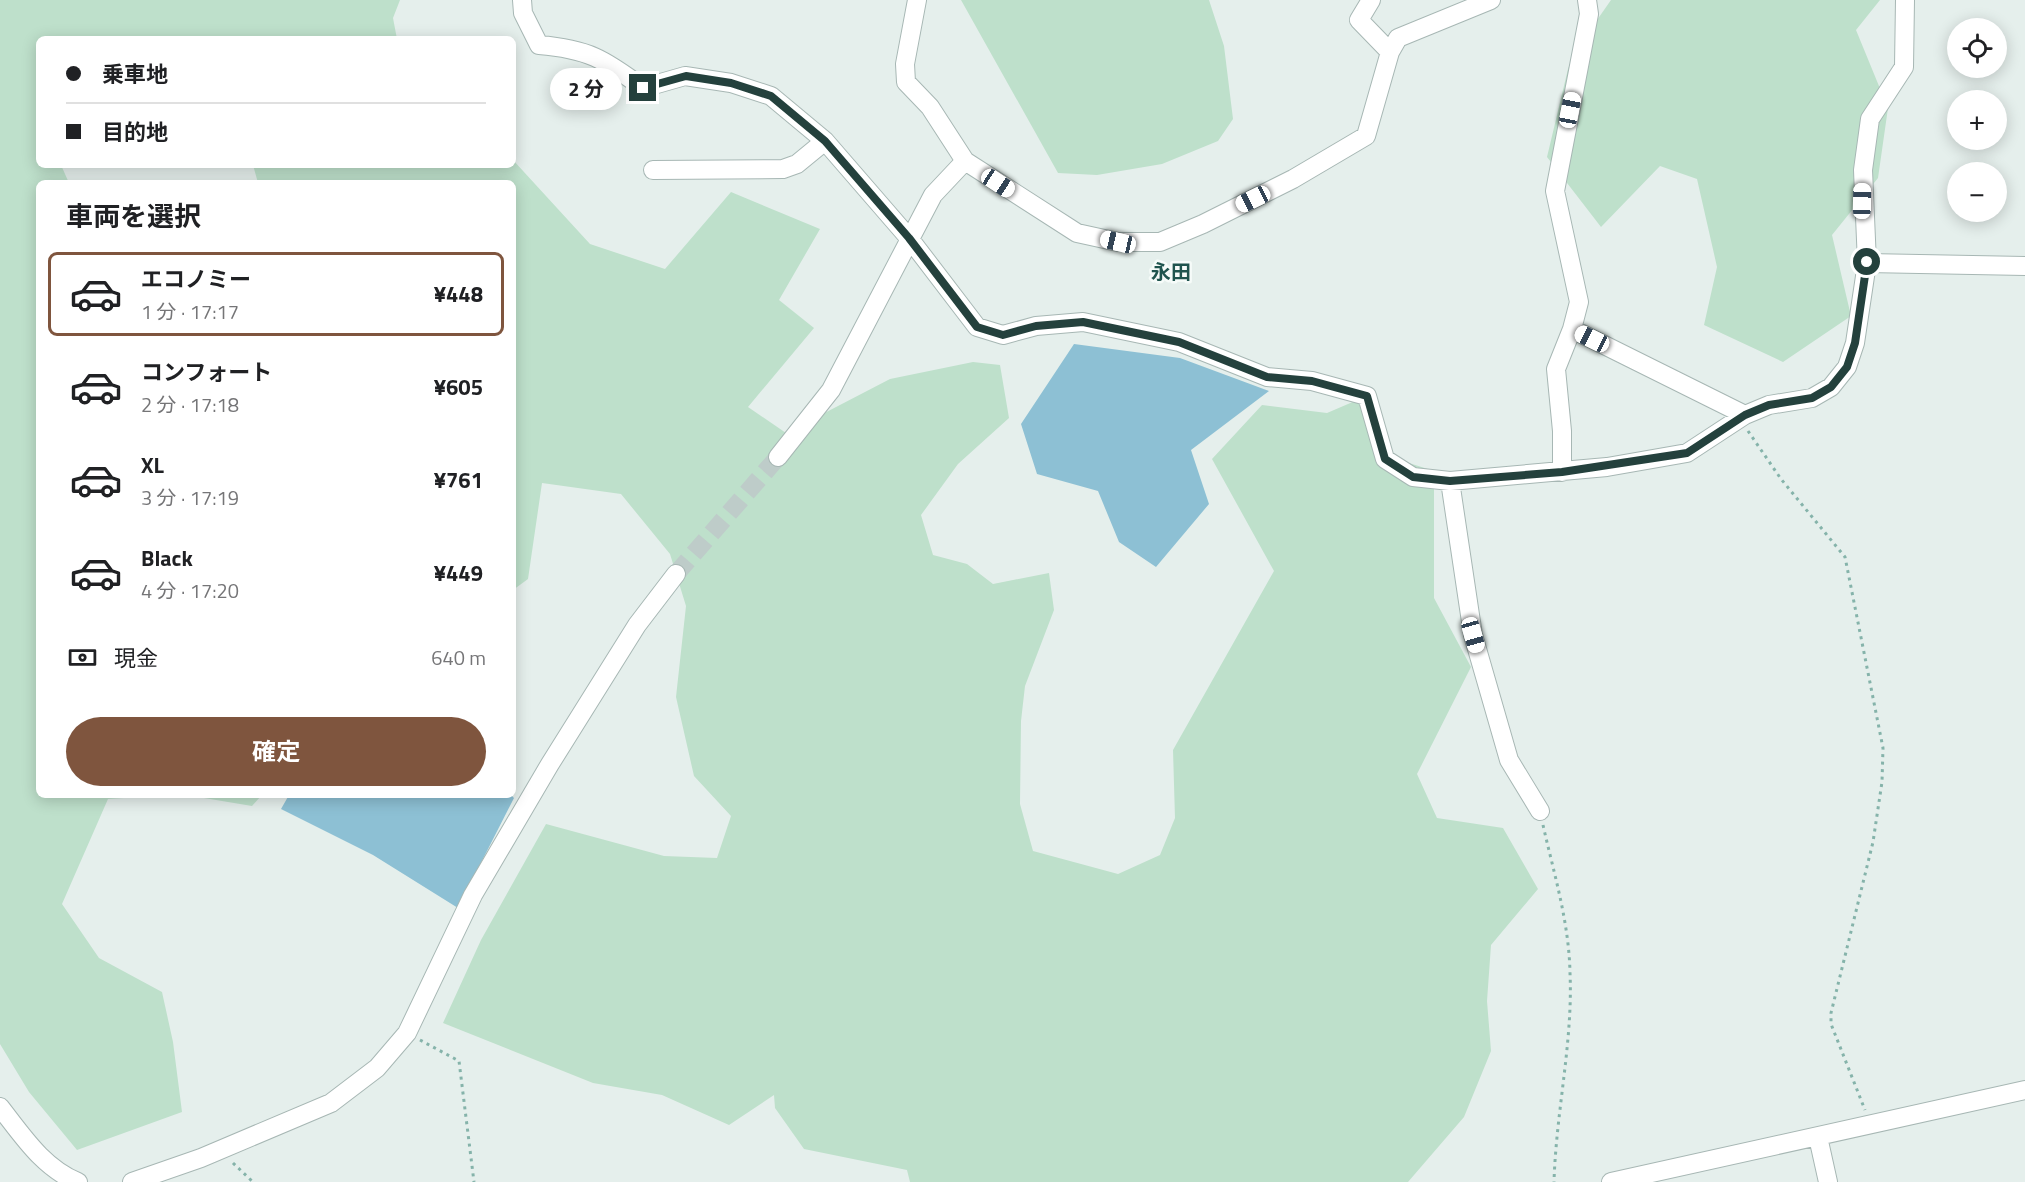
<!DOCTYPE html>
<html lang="ja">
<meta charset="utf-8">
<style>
:root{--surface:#fff;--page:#f2f2f2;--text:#202124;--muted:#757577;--line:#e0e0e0;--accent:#7f553e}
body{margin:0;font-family:"Titillium Web","Noto Sans JP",sans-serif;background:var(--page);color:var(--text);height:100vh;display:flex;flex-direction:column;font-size:22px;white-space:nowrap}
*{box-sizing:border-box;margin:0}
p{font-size:20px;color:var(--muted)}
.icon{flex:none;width:33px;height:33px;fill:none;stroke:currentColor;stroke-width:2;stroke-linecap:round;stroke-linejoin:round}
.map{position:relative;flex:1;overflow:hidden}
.side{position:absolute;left:36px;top:180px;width:480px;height:618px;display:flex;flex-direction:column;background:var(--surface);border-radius:9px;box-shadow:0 3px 15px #0003}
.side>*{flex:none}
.guide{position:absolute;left:36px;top:36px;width:480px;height:132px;border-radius:9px;box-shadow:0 3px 15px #0003;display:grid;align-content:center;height:132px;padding:0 30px;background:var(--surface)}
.tools{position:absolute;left:1947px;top:18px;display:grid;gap:12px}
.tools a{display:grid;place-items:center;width:60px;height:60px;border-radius:50%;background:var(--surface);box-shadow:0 3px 15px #0003;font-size:30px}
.end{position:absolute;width:27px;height:27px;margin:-14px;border:8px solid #24413d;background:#fff;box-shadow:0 0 0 3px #fff}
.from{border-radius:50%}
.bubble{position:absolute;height:42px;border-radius:21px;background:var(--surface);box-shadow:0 3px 15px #0003;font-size:20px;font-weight:700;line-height:42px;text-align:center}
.car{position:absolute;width:18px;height:36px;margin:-18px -9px;border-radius:8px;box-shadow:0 0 4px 2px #0007;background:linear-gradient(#fff 24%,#345 0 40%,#fff 0 76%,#345 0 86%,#fff 0)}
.guide b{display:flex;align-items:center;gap:21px;height:57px;font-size:22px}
.guide b+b{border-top:2px solid var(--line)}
.guide i{width:15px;height:15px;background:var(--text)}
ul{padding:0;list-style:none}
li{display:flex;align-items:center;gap:18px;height:84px;margin:0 12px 9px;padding:0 18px;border:3px solid transparent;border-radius:9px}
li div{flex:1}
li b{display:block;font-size:22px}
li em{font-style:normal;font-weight:700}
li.on{border-color:var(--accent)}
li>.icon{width:54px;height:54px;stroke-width:1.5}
h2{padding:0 30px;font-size:27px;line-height:72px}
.pay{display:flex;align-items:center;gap:15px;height:66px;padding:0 30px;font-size:22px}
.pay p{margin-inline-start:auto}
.cta{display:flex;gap:12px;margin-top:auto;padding:12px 30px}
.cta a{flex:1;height:69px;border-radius:36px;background:var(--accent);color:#fff;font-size:24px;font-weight:700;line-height:69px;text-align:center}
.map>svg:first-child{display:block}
.green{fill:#bee0cb}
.water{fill:#8dc0d4}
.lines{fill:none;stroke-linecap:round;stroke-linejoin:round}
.minor-tunnel{stroke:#beccc9;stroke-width:18;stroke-dasharray:18 9;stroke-linecap:butt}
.minor-casing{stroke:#a7b7b4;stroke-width:20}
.path{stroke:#85b3aa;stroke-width:3;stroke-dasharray:3 4.5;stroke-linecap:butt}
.minor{stroke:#fff;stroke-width:18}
.route{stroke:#24413d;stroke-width:8}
.labels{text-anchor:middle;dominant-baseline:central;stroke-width:5;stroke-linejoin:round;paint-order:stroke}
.quarter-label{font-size:20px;font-weight:bold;fill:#1f544e;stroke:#f6fbf9}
</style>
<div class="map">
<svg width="2025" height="1182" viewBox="0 0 2025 1182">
<rect width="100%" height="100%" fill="#e5efec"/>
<path class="green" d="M0 0H400L393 18 397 39H39V165H61L69 183H39V795H171L108 799 62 904 99 958 162 992 173 1042 182 1112 77 1150 29 1092 0 1044Z
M961 0H1209L1224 46 1233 119 1218 141 1162 164 1097 175 1058 173Z
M1611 0H1880L1856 30 1888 108 1878 178 1832 235 1851 316 1783 362 1704 325 1717 267 1697 179 1660 166 1601 227 1547 157 1568 69 1574 53Z
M513 160 590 244 665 269 731 192 820 229 779 300 814 328 748 407 786 433 890 379 973 362 1000 365 1009 418 958 464 921 515 933 555 967 564 993 584 1049 573 1054 610 1025 686 1021 721 1020 804 1033 851 1118 874 1160 855 1175 818 1173 750 1274 571 1212 459 1262 405 1327 413 1362 398 1387 456 1434 471V598L1471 667 1417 774 1437 818 1503 828 1538 889 1491 945 1487 1001 1491 1051 1464 1117 1408 1182H910L907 1170 804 1149 775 1108 774 1095 729 1125 662 1095 593 1083 443 1023 481 940 546 824 664 856 717 858 731 816 694 776 676 697 686 606 670 554 621 494 542 483 528 579 513 590V183H258L253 165H513Z
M186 795H262L252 806Z"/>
<path class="water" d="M1074 344 1180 358 1269 391 1191 450 1209 504 1156 567 1119 542 1098 491 1037 474 1021 424Z
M289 795H511L514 798 458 908 373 855 281 809Z"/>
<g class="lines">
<path class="minor-tunnel" d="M676 574 778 457"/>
<g class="minor-casing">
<path id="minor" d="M522 0 523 13 539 45C588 49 604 59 643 88L685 76 731 83 771 96 825 141 909 238 977 327 1003 335 1036 326 1083 322 1179 342 1267 377 1312 381 1367 396 1385 459 1413 477 1450 481 1607 467 1687 453 1745 415 1769 405 1812 398 1831 387 1847 367 1855 343 1867 263 1863 170 1870 119 1904 67 1905 0
M917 0 905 64 906 82 930 107 965 161 1077 233 1118 242H1160L1203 224 1293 179 1366 136 1390 52 1398 38 1491 0
M1371 0 1359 20 1390 52
M653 170 783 169 797 164 825 141
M1867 263 2025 266
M1572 329 1745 415
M778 457 831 390 933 195 965 161
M1562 472V431L1556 369 1572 329 1579 302 1555 191 1589 14 1587 0
M1450 481 1473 635 1509 760 1540 811
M0 1107C22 1135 43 1168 78 1182
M1818 1137 1828 1182
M132 1182 201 1158 331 1103 377 1068 407 1033 473 895 550 764 637 625 676 574
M1611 1182 2025 1090"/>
</g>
<path class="path" d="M1748 431 1781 479 1845 557 1883 748 1882 782 1873 842 1831 1013V1024L1865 1110
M1543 825C1554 874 1569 922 1570 973 1573 1042 1556 1112 1554 1182
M420 1040 459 1061 474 1182
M233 1163 253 1182"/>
<use href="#minor" class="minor"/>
</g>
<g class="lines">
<path class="route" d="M643 88 686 76 731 83 771 96 825 141 909 238 977 327 1003 335 1036 326 1083 322 1179 342 1267 377 1312 381 1367 396 1385 459 1413 477 1450 481 1562 472 1687 453 1745 415 1769 405 1812 398 1831 387 1847 367 1855 343 1867 262"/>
</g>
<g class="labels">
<g class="quarter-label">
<text x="1171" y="271">永田</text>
</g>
</g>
</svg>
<div class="tools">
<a><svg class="icon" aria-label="locate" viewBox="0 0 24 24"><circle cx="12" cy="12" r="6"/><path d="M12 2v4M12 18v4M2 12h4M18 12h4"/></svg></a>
<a>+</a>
<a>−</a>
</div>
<i class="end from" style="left:1867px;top:262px"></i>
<i class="end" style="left:643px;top:88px"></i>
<div class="bubble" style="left:550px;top:68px;width:72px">2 分</div>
<i class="car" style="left:1570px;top:110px;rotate:11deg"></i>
<i class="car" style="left:998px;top:183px;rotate:123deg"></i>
<i class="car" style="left:1253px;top:199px;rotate:244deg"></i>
<i class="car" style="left:1862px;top:201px;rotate:1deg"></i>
<i class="car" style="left:1118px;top:242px;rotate:283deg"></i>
<i class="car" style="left:1592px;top:339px;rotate:296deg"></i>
<i class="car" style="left:1473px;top:635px;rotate:164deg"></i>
<div class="guide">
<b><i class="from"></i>乗車地</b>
<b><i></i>目的地</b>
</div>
<section class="side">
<h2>車両を選択</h2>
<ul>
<li class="on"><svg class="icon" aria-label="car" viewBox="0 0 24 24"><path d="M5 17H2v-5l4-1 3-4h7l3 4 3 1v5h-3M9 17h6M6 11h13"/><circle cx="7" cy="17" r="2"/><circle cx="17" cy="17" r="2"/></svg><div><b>エコノミー</b><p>1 分 · 17:17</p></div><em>¥448</em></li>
<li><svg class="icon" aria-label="car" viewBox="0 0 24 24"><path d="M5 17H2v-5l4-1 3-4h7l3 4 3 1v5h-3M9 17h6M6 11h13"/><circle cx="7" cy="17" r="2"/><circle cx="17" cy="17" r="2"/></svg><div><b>コンフォート</b><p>2 分 · 17:18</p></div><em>¥605</em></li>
<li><svg class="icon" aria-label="car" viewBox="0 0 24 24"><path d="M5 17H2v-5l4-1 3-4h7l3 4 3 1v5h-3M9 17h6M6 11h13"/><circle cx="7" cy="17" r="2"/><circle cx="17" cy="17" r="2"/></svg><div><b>XL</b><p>3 分 · 17:19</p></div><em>¥761</em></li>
<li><svg class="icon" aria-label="car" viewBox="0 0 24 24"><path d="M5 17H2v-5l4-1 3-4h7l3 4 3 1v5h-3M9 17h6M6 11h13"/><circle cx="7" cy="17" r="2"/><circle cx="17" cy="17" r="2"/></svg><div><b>Black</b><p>4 分 · 17:20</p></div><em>¥449</em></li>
</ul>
<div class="pay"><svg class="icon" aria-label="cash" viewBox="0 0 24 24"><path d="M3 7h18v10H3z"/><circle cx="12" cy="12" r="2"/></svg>現金<p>640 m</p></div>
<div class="cta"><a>確定</a></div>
</section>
</div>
